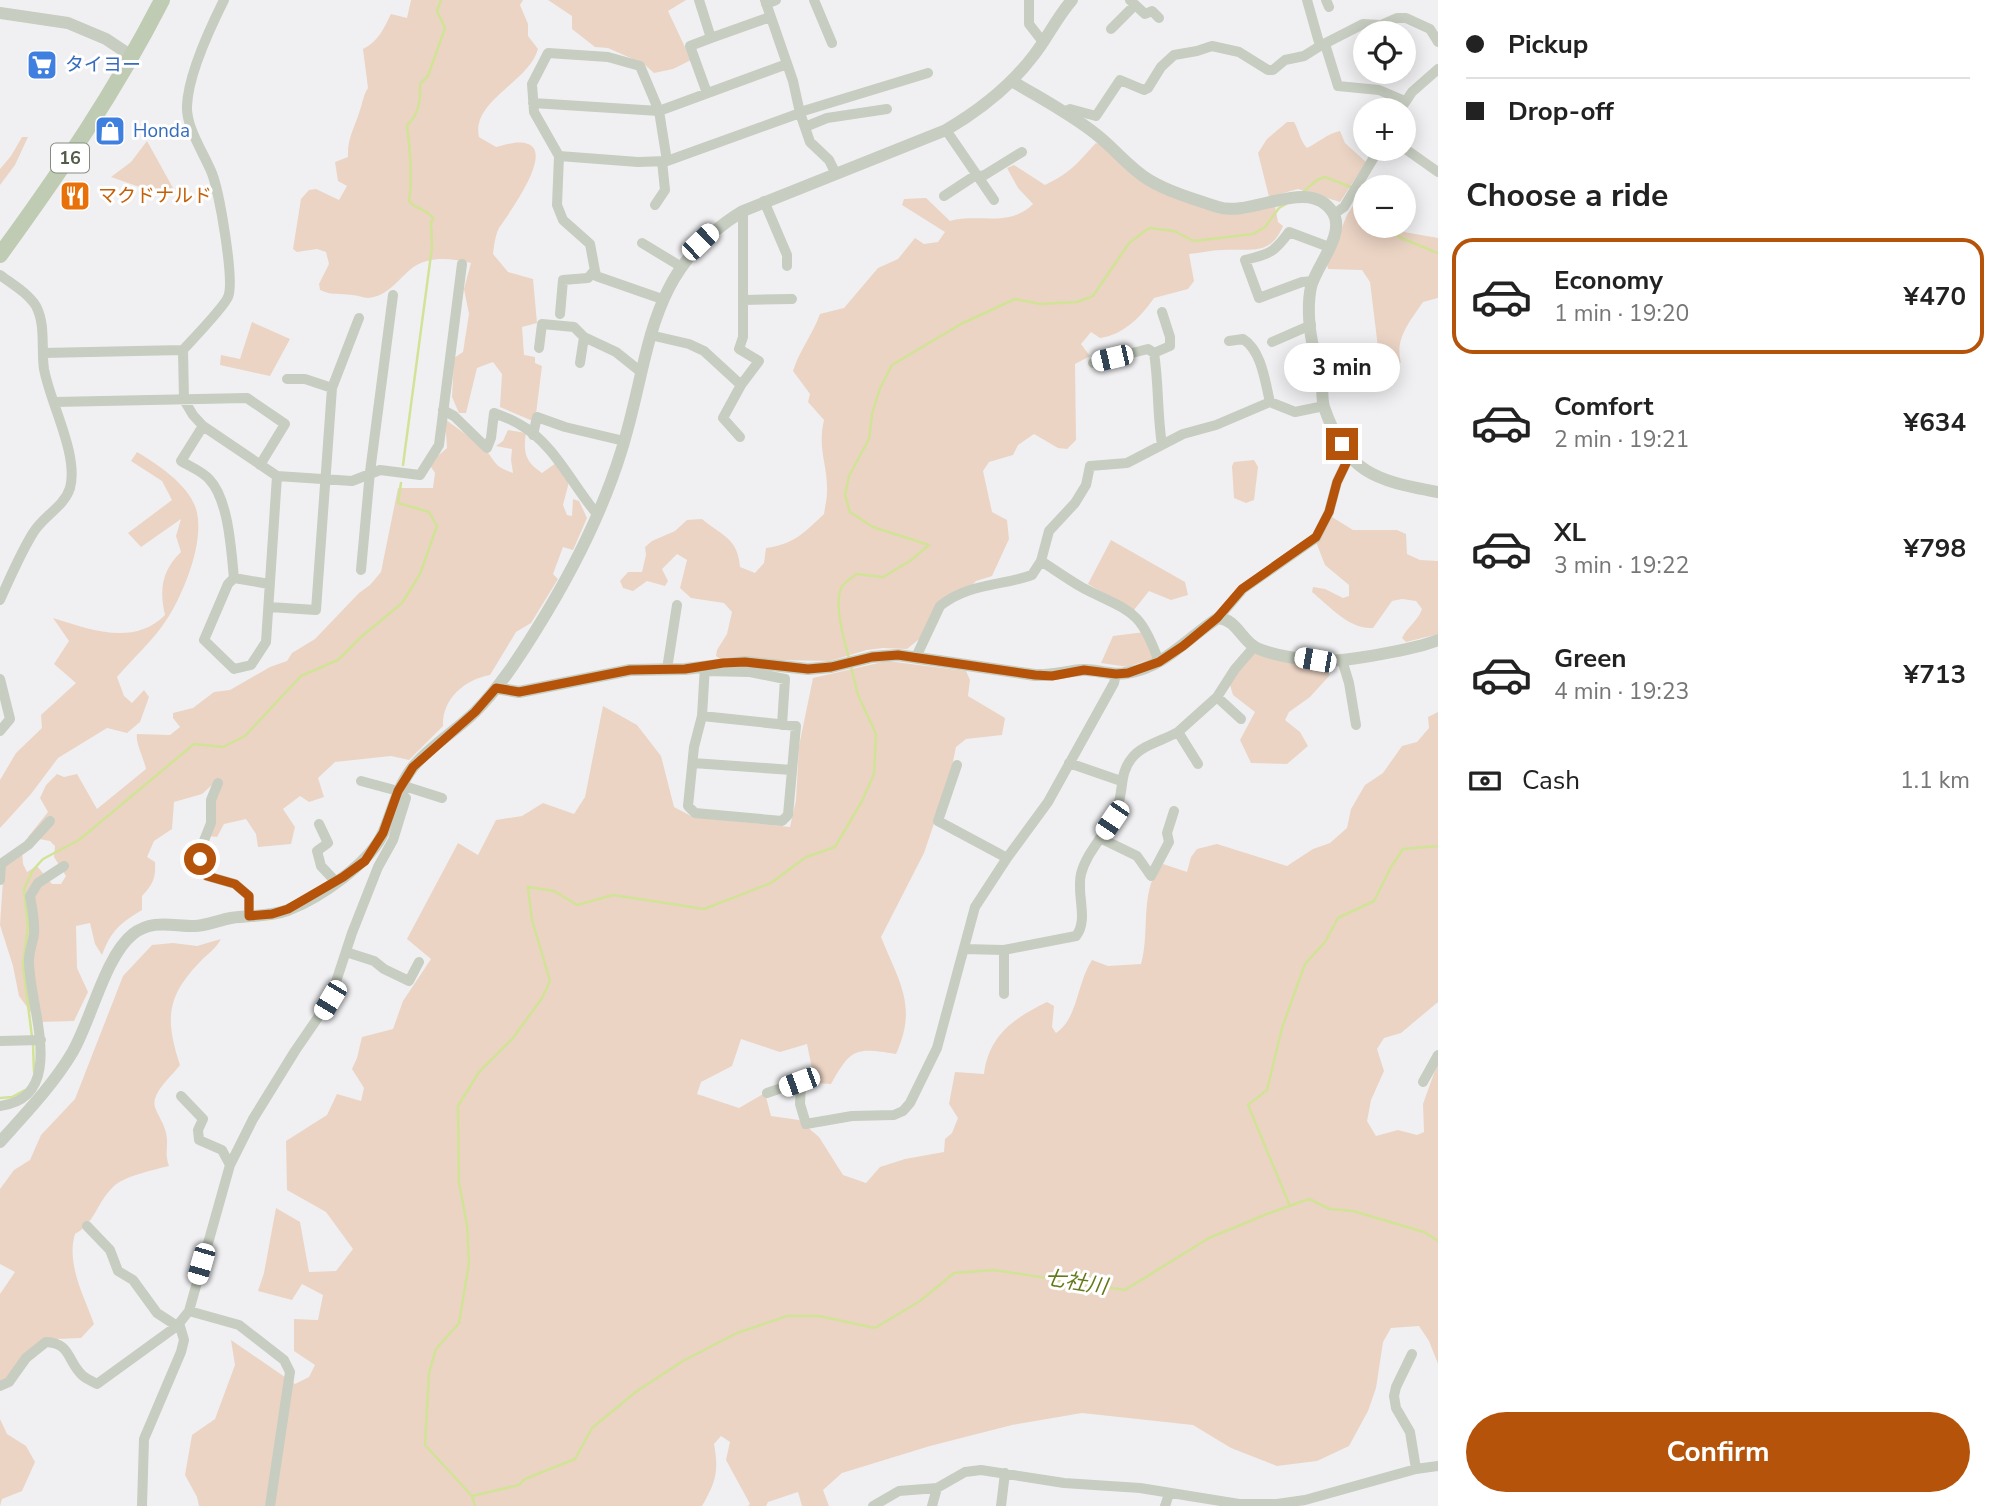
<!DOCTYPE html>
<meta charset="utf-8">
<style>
:root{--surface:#fff;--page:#f6f6f6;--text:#222;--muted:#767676;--line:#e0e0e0;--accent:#b45309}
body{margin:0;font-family:"Nunito Sans","Noto Sans JP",sans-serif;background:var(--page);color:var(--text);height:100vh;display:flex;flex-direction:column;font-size:26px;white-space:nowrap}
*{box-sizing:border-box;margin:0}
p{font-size:23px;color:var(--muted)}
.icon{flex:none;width:38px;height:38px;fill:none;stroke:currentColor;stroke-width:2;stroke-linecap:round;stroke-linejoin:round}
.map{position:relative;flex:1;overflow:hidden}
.side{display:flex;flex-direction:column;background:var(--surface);width:560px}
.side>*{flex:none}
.guide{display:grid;align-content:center;height:154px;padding:0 28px;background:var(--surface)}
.tools{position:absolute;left:1353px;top:21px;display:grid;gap:14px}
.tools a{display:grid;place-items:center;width:63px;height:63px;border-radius:50%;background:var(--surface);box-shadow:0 4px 18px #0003;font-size:35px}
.end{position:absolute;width:32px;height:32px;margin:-16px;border:9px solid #b45309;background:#fff;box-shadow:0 0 0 4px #fff}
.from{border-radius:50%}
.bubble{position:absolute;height:49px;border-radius:24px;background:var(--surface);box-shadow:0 4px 18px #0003;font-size:23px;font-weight:700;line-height:49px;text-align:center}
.car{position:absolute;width:21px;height:42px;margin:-21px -10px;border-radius:9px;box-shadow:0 0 5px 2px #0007;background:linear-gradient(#fff 24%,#345 0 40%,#fff 0 76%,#345 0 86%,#fff 0)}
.guide b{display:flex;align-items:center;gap:24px;height:66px;font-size:26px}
.guide b+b{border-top:2px solid var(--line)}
.guide i{width:18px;height:18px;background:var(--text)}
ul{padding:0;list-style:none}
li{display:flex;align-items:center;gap:21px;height:116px;margin:0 14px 10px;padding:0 14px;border:4px solid transparent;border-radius:21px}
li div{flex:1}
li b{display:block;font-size:26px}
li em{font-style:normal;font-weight:700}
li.selected{border-color:var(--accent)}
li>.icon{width:63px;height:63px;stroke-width:1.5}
h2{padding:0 28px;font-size:32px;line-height:84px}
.pay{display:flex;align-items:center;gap:18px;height:77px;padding:0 28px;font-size:26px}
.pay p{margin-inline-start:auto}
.primary-button{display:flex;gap:14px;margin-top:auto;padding:14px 28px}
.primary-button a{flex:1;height:80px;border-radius:42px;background:var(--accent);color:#fff;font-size:28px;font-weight:700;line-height:80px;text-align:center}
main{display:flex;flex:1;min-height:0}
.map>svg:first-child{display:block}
.green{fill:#ebd4c4}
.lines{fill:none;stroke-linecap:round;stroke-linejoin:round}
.stream{stroke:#d1e396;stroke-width:2.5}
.minor{stroke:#c7cdc0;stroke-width:10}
.tertiary{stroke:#c7cdc0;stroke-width:12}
.primary{stroke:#bfccb3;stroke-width:16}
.route{stroke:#b45309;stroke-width:9}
.labels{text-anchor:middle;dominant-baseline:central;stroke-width:6;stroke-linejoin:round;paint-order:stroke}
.shield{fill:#fff;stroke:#878c80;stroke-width:2}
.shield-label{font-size:18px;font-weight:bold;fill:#535b4a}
.shop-label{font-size:19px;fill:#366cbe;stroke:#fff;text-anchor:start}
.food-label{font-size:19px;fill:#c56008;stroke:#fff;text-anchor:start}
.water-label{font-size:21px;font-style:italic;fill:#647919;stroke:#fff}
</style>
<main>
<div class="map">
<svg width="1438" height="1506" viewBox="0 0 1438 1506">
<rect width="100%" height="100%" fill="#f0f0f2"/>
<path class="green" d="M411 0H523L520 5 528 24V36L538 49C529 82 471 101 479 137L496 147C506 145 517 140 528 144 554 153 507 216 499 228 495 236 494 246 493 254L508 272 533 279 537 323 522 327 524 355 535 357V363L542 366 535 422 500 407 502 374 493 362 477 368 466 413H459L452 397 454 358 463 352 469 314 464 289 471 263C457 260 442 257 427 261 403 266 395 296 368 298 363 298 358 295 352 295 340 293 332 296 320 290L319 284 329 264 326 252 317 249 297 252 293 249 301 199 309 190 316 189 339 200 347 186 338 181 335 162 348 157C347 138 355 127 360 110 363 101 363 96 368 88L363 49C378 42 384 28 391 14L407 18Z
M548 0H686L668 11 691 60 673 69 654 73 644 64 608 48 595 47 572 29V16Z
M1287 122H1294C1299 130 1300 141 1307 148 1319 142 1327 134 1340 131L1345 143 1366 162 1340 202 1298 189 1269 197 1258 153 1267 139Z
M22 137H28L15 165 0 185V169L11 156Z
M147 141 173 188 165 196 111 177 131 162Z
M1096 143 1105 146 1187 201 1275 206 1278 222 1283 226C1270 257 1250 248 1222 250 1211 250 1200 253 1189 254L1194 281 1188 289 1154 298C1141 317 1123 335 1100 338L1091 332 1081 344 1090 356 1075 364 1076 440 1067 449 1058 448 1034 434 1018 445 1013 455 989 462 983 471 992 512 1007 520 1009 539 992 576 976 581 971 586 939 603 923 636 907 649 883 648 867 650 830 661 720 659 716 656 717 650 727 634 732 612 724 603 691 598 680 588 687 560 677 554 662 569 668 581 665 586 647 581 633 591 623 588 620 581 628 572H642L646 555 645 547 652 541 675 531 687 520 702 519C722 536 738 538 740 567L755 573 764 563 766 548C794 544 804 533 824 514 825 507 827 499 827 492 828 465 817 449 824 420L808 402 810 394 793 371C799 351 813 334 820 314L844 308 878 268 898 259 915 238 924 244 938 242 945 232 902 205 904 199 926 198 950 221C978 213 1009 228 1033 204L1018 188 1007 168 1014 165 1045 185C1072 172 1077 163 1096 143Z
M1360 195H1365V226H1391L1404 232 1438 238V298L1423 302C1411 320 1394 339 1401 362 1396 370 1392 373 1384 373L1380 364 1370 282 1362 270 1328 269 1327 264 1347 215Z
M252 322 290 339 270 376 220 365 221 355 240 359Z
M445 419C458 429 471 437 483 448 497 460 490 465 513 473L511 460 512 449 496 446 503 441 508 430 526 433C523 452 525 462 542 473L556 463 570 478 563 505 567 515 572 516 573 499 579 501 587 518 573 550 563 547 553 574 558 579 531 623 516 632 490 675C464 680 442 699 443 726L409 760 391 756 335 762 318 778 324 797 309 802 300 796 283 809 295 827 291 844 258 847 256 834 246 819 224 824 217 837 208 836 212 785 202 794 174 802 172 829 154 841 147 857 155 862C156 878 153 884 142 896V910C119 924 111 931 102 955L95 944 90 923 76 926 77 968 88 992 74 1021 38 1022 19 996 13 966 0 925 4 865 22 850 23 864 27 872 37 866 52 884H61L66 876 54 857 55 846 50 841 28 837 48 812 40 798 46 785 57 774 64 777 77 774 97 809 146 769C144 759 135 742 137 734L170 735 180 727 173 718V713L193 708 214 692 230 690 270 667 287 661 292 653 315 639 359 593 370 585 381 572 398 488H433L435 473 431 467 433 460 447 448Z
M137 452C157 464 186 483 195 506 207 537 184 593 167 619 154 640 133 658 117 677L124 696 132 703 144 690 149 697 140 722 127 733 107 728 58 758 31 794 0 828V780L16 753 42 728 41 715 76 683 54 664 69 641 53 618C89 629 133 647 165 615 159 590 162 570 181 552L176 536 181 519 141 547 128 533 172 500 162 481 131 461Z
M1254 460 1258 467 1254 500 1246 503 1234 498 1232 466 1234 462Z
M1332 517 1353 530H1397L1406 534 1407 554 1420 560 1438 561V634L1406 642 1402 638C1407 627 1418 621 1422 609L1416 601 1402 599 1392 601 1373 628C1350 630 1329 606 1312 592L1313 587 1325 589 1343 598 1349 596V585L1325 565 1316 542Z
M1111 540 1185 582 1188 595 1171 600 1149 591 1134 610 1088 584Z
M1145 632 1154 658 1128 667 1101 663 1113 636Z
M1254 650 1323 666 1330 675 1310 697 1289 712 1285 720 1300 732 1308 746 1287 764 1251 763 1240 740 1255 712 1233 695 1230 685 1237 670Z
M887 661 966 671 970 680 968 696 1005 718 1002 735 966 739 956 747 950 776 924 853 881 937C899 982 918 1006 896 1054 854 1047 851 1049 831 1084L815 1083 807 1044 780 1052 741 1039 732 1066 701 1082 697 1094 739 1108 765 1093 771 1116 799 1120 819 1137 843 1175 866 1183 880 1167 905 1159 944 1152 945 1139 952 1133 958 1118 949 1104 955 1072 984 1074C989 1035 1014 1018 1047 1002L1054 1006 1052 1027 1056 1033C1078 1019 1077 982 1092 960L1108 966 1141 964C1149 937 1142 905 1153 878 1155 874 1160 869 1163 864L1187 872 1191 857 1197 849 1217 844 1287 866 1313 849 1330 843 1347 828 1351 809 1365 785 1383 773 1402 746 1417 742 1429 728 1428 717 1438 712V1002L1401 1033 1384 1038 1377 1049 1384 1071 1371 1100 1367 1121 1376 1136 1398 1130 1417 1135 1424 1132 1423 1104 1438 1062V1364L1429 1341 1419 1326 1391 1328 1383 1342 1376 1388 1368 1411 1349 1446 1317 1461 1277 1466 1231 1448 1193 1425 1082 1413 1012 1425 930 1446 842 1473 823 1490 829 1506H802L798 1492 768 1502 766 1506H748L750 1504 726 1460 730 1442 721 1436 714 1444C719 1471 716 1482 702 1506H199L197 1497 185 1475 192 1435 215 1419 235 1365 231 1340 295 1384 309 1377 315 1365 294 1351V1319L318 1320 323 1295 302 1284 292 1300 258 1291 264 1273 276 1208 300 1222 309 1272 336 1271 353 1249 326 1212 287 1190 286 1141 327 1115 337 1094 361 1101 364 1088 352 1069 357 1058 362 1037 393 1029 403 1001 431 959 407 939 458 843 478 855 496 820 522 816 543 803 574 814 585 797 603 706 637 725 661 756 674 807 693 817 790 827 796 800 799 746 813 678Z
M221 939C215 950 207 954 199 963 165 998 166 1022 180 1065 172 1076 151 1093 155 1107 158 1116 164 1123 166 1133 169 1146 164 1152 169 1166 153 1170 124 1176 113 1187 97 1202 95 1223 75 1234 66 1264 84 1296 94 1324L81 1338 56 1339 45 1343 0 1390V1294L15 1272 0 1264V1189L14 1170 30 1160 41 1135 75 1099 123 976 152 945 173 943 197 946Z
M0 1419 7 1434 26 1446 35 1462 22 1491 2 1499 0 1506Z"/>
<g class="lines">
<path class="stream" d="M1303 192 1317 180 1325 177 1351 187
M1355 193 1365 208
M1384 226 1401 238 1438 253
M403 465 432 247 431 223 433 218C427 209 415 209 409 201 413 178 410 149 407 125 419 115 421 99 420 84L428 76 445 28 437 11 441 0
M849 658C844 640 832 600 843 585 846 581 853 577 857 574L883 577 910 561 929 545 873 527 850 512 845 495 849 476 869 439 872 414 880 388 892 365 961 324 1015 299 1040 304 1077 302 1093 296 1129 243 1149 228 1174 231 1194 241 1253 234 1265 227 1279 208 1286 204
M32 1037 23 965 28 927 24 889 33 870 43 859 79 840 194 744 223 747 245 736 301 676 338 660 361 637 402 603 420 574 437 526 429 512 398 503 401 483
M33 1044 34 1072
M0 1098 12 1097 25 1090
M1290 1206 1248 1105 1267 1090 1282 1028 1305 964 1325 942 1338 918 1374 901 1391 867 1403 849 1438 846
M472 1496 425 1445 429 1373 436 1349 459 1323 469 1263 467 1225 459 1183 458 1106 479 1072 513 1038 542 998 550 981 532 920 528 887 554 891 577 905 613 895 704 909 771 883 806 857 835 847 862 801 874 774 876 734 858 695 851 667
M475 1506 472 1496 519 1485 525 1479 575 1459 592 1428 637 1391 683 1361 737 1333 787 1316H819L875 1328 920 1301 954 1273 994 1270 1125 1290 1209 1238 1267 1214 1309 1199 1330 1209 1353 1211 1424 1232 1438 1241"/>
<path class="minor" d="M224 0C210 28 188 75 187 106 186 127 203 152 211 171 219 188 235 282 228 297 224 307 192 340 183 350L184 400 193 415 203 426 277 476 352 481 380 470 420 475 439 445 462 264
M699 0 711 38 690 46 707 93
M765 0 793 81 800 113 810 142 829 160 836 174
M814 0 832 43
M1029 0V24L1043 42
M1130 0 1145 14 1152 11 1159 18
M1326 0 1329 7
M766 4 776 0
M1111 29 1135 5
M711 38 770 17
M1325 44 1338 86 1379 90 1405 101
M1320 46 1363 24 1381 25 1397 18H1406L1430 29 1438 42
M533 103 659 111 787 64
M1400 110 1412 92 1438 69
M800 112 928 73
M1063 112 1070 109 1096 116 1120 80 1144 90 1148 88 1161 67 1174 55 1197 51 1212 46 1239 52 1268 70H1273L1285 60 1304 56 1320 46 1307 0
M805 127 827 118 887 109
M946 130 994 200
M1404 148 1438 172
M559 156 638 162 667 161 800 113
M944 196 976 175 983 176 1022 152
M764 201 787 255V266
M655 205 665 190 662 161
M1334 214 1344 207 1379 149
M642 243 680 266
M0 275C12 284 28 293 36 306 46 325 41 349 44 369 50 403 79 455 70 488 64 507 43 516 33 533 20 554 10 578 0 600
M1313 281 1302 282 1259 298 1245 260C1269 254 1274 253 1289 232L1329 247
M662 299 596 276 590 244 563 220 557 205 559 156 534 112 532 84 548 53 608 57 640 66 659 111 667 161
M743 300 792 299
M1162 312 1170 337V346L1154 353C1159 384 1157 414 1162 445
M560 314 563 280 588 278 594 271
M650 335 689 344 704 351 741 385
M1229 341 1243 339C1262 351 1265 382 1270 402
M1272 342 1311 325
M539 348 542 324 574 327 584 337 616 352 641 372
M43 353 183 350
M580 363 584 337
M1093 363 1148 349 1154 353
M287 379H305L332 388
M54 402 247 398 285 424 260 465
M443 410 454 416 487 448 491 438 494 413C502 416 511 419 519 424 554 443 572 485 597 514
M203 426 181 461C189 466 202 471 209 479 229 500 231 550 234 578L228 584 204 640 234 669 251 665 266 642 277 476
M533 435 537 417 565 427 624 441
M740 437 723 418 741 385 759 361 739 349 743 337V211
M361 570 370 472 393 295
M234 578 269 584
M269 607 316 610 332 388 359 318
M1218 618 1243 589 1316 538 1329 512 1337 482 1349 457
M916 657 940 606C968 583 1001 586 1032 575L1041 561
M1342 660 1349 683 1356 725
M1159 662C1140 608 1130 612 1083 588 1069 580 1055 570 1041 561L1049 531 1075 503 1086 485 1090 466 1127 463 1183 434 1216 425 1270 402 1295 412 1324 406
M667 669 677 605
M705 671 750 672 785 679 782 725
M0 679 10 719 0 731
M1217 697 1241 719
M702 716 796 726 788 815 782 821 695 813 688 806 694 747 702 716 705 666
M1178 732 1217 697 1235 669 1254 647
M693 763 792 770
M1069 763 1121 781
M957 765 938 821 1007 858
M218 783 211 800V823L201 848 199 859 207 876 235 884 249 896V916
M401 785 442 798
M319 824 328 843 317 851 321 866 336 882
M1100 838 1137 856 1151 876 1169 842 1167 833 1174 811
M0 880 1 864 28 845 50 821
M964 949 1004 950 1076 936C1089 920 1076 894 1081 874 1087 850 1109 832 1117 808 1124 791 1119 773 1132 758 1142 745 1164 740 1178 732L1198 764
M1004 950V994
M346 952 374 961 384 969 409 981 419 962
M0 1041 41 1040
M1423 1082 1438 1055
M767 1093 799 1082 801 1083 800 1104 806 1124 852 1116 894 1115 903 1111 910 1103 937 1048 975 907 1007 858 1048 802 1114 683 1116 674
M181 1096 203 1119 198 1130 199 1140 222 1150 230 1165
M0 1106C70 1097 28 1004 29 960 29 951 33 942 34 934 35 921 32 908 30 896L38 883 64 866
M87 1226 110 1250 118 1271 133 1280 157 1313 177 1326
M189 1311 239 1325 284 1360 290 1372 270 1506
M1412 1354 1396 1387 1394 1396 1396 1408 1410 1432 1416 1469
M0 1386 9 1382 26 1358 46 1342C71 1343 67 1361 82 1375 86 1379 92 1381 97 1384L177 1326 189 1311 230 1165 253 1119 295 1051 330 1000 352 933 378 867 393 840 406 798 398 791 361 781
M142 1506 144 1439 181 1352 184 1340 179 1323
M873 1506 899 1491 937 1488 965 1472 981 1470 1064 1483 1140 1488 1239 1504H1277L1305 1500 1416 1469 1438 1466
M932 1506 937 1488
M1001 1506 1005 1473
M1165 1506 1169 1494"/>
<path class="tertiary" d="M0 13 68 23 106 39 133 57
M1012 81C1040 98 1071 114 1097 135 1115 149 1129 168 1149 180 1169 192 1196 200 1218 207 1251 218 1310 175 1333 213 1346 234 1316 266 1311 287 1307 305 1309 332 1314 350 1316 358 1320 366 1322 375 1323 385 1321 397 1324 407 1347 473 1373 480 1438 492
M496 688 519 692 630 670 685 669 745 662 808 669 831 667 872 657 898 655 1035 675C1052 676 1066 671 1083 670 1097 669 1111 676 1126 673 1164 668 1187 638 1218 618 1236 619 1241 639 1255 647 1270 655 1307 661 1325 661 1349 661 1416 649 1438 640
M0 1142C25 1114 53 1085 72 1053 91 1021 105 956 133 934 152 919 172 926 194 926 206 926 219 920 231 918 250 915 270 917 288 910 320 897 371 863 384 831 393 809 398 786 413 767 430 746 456 731 475 712 499 688 518 659 536 630 571 574 601 516 621 452 652 354 644 271 743 211L946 130C980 110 1010 87 1034 55 1048 37 1057 17 1072 0"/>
<path class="primary" d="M0 255C61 171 115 92 162 0"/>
</g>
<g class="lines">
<path class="route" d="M200 859 207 876 235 884 249 896V916L272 914 288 909 343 877 365 861 383 833 398 791 413 767 475 712 496 688 519 692 630 670 685 669 723 663 745 662 808 669 831 667 872 657 898 655 1035 675 1052 676 1084 670 1116 674 1128 673 1159 662 1183 646 1217 618 1242 589 1316 537 1329 512 1337 482 1349 457 1342 444"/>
</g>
<defs>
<g id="supermarket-square" transform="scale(1.575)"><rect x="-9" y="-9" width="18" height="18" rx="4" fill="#3f7fe0" stroke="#fff"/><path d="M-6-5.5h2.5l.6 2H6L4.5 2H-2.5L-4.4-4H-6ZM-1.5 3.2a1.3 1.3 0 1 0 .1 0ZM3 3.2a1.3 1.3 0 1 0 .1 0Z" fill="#fff"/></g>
<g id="shop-square" transform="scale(1.575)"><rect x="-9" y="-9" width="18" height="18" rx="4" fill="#3f7fe0" stroke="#fff"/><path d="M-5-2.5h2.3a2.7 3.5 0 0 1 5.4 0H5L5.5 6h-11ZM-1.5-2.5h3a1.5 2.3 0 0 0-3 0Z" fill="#fff"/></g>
<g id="restaurant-square" transform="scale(1.575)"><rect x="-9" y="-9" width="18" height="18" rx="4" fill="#e8710a" stroke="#fff"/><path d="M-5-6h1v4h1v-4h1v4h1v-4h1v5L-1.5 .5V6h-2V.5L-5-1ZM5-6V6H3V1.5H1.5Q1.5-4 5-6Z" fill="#fff"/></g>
</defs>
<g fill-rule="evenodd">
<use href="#supermarket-square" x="42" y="65"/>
<use href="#shop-square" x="110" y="131"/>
<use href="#restaurant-square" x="75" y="196"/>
</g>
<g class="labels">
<rect class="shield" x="51" y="143.5" width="38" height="29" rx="5"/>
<g class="shield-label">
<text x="70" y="158">16</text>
</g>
<g class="shop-label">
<text x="65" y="65">タイヨー</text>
<text x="133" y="131">Honda</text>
</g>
<g class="food-label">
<text x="98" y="196">マクドナルド</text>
</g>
<g class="water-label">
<text transform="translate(1076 1282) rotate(9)">七社川</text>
</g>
</g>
</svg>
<div class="tools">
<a><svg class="icon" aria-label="locate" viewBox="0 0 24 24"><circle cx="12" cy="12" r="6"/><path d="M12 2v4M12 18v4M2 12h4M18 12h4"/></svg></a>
<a>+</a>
<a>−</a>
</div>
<i class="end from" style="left:200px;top:859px"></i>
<i class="end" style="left:1342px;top:444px"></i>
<div class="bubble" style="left:1284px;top:343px;width:116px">3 min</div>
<i class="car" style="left:700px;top:242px;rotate:46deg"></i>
<i class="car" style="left:1112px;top:358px;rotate:257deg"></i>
<i class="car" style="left:1315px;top:660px;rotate:280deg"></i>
<i class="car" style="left:1112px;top:820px;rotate:214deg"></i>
<i class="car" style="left:330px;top:1000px;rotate:211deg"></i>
<i class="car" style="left:799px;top:1082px;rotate:250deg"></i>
<i class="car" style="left:201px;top:1264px;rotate:196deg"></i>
</div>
<section class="side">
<div class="guide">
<b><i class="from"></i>Pickup</b>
<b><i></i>Drop-off</b>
</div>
<h2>Choose a ride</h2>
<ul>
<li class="selected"><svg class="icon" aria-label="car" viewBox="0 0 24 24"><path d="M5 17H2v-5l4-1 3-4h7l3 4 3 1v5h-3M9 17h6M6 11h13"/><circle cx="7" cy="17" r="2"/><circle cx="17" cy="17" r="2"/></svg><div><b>Economy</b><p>1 min · 19:20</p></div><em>¥470</em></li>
<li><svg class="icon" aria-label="car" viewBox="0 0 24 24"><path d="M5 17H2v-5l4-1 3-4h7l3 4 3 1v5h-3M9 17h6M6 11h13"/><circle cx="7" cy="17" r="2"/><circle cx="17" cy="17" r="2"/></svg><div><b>Comfort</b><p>2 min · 19:21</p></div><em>¥634</em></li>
<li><svg class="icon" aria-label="car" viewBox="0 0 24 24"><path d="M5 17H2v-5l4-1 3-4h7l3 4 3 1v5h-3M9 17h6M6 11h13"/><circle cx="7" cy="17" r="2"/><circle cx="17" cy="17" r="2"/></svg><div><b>XL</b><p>3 min · 19:22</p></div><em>¥798</em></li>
<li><svg class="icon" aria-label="car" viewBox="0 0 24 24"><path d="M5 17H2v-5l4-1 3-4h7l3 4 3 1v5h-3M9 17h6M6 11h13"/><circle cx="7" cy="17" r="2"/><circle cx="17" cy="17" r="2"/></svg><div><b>Green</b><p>4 min · 19:23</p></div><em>¥713</em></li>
</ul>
<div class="pay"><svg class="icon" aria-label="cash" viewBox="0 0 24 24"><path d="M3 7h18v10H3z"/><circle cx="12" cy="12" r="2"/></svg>Cash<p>1.1 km</p></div>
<div class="primary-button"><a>Confirm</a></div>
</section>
</main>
